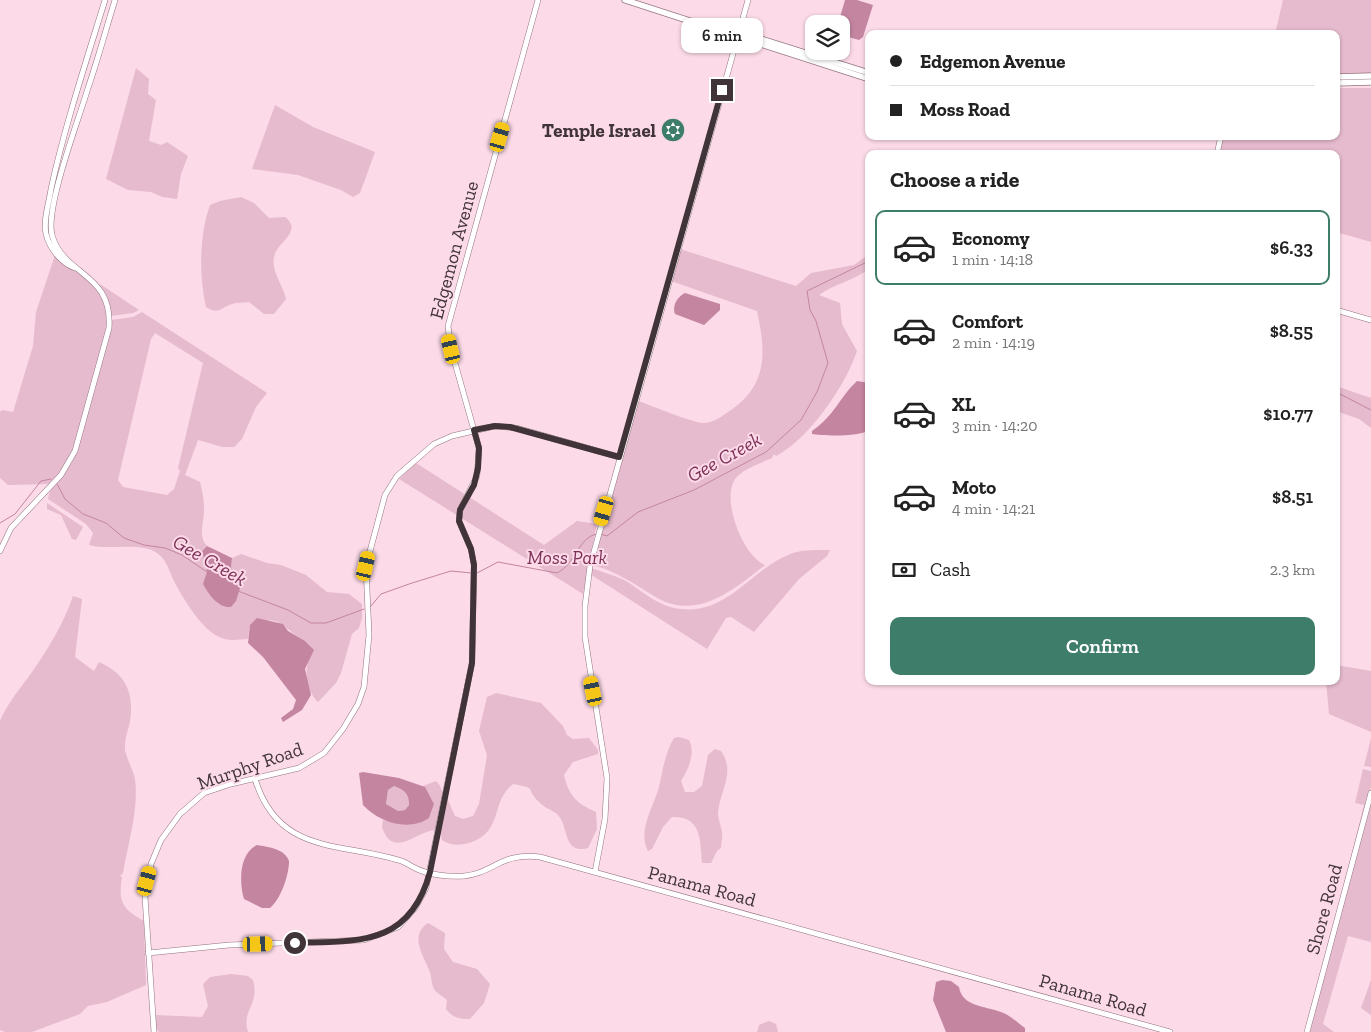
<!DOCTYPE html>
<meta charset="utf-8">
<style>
:root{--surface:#fff;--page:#f6f6f6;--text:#222;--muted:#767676;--line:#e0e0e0;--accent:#3e7d69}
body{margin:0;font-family:"Zilla Slab",serif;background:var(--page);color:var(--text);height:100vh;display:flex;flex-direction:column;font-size:19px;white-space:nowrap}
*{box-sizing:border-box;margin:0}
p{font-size:16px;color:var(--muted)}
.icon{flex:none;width:28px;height:28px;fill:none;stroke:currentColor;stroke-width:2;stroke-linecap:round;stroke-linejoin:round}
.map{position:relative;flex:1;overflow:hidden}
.panel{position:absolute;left:865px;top:150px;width:475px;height:535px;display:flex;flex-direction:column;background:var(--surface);border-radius:10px;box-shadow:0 1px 4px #0004}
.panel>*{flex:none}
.banner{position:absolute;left:865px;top:30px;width:475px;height:110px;border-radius:10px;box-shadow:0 1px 4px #0004;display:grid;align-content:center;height:110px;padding:0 25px;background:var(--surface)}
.buttons{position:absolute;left:805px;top:15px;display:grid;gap:10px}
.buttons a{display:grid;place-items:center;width:45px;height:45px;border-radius:10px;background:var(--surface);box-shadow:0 1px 4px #0004;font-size:25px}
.end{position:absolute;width:22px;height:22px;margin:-11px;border:6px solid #413439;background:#fff;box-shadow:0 0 0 2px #fff}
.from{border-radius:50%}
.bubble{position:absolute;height:35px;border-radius:10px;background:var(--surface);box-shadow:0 1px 4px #0004;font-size:16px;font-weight:600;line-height:35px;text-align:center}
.car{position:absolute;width:15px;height:30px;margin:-15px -8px;border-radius:6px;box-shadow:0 0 4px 1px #0007;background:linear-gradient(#f5c518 24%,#345 0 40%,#f5c518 0 76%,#345 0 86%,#f5c518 0)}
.banner b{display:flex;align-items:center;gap:18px;height:48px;font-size:19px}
.banner b+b{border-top:1px solid var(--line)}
.banner i{width:12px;height:12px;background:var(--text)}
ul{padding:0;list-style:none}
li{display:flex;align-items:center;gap:15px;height:75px;margin:0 10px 8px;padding:0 15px;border:2px solid transparent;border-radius:10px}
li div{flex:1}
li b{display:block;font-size:19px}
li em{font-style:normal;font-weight:600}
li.active{border-color:var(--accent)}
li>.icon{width:45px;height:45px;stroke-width:1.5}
h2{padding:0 25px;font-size:22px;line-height:60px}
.pay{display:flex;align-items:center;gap:12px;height:55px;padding:0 25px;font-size:19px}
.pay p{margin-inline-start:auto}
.primary-button{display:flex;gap:10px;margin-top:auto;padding:10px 25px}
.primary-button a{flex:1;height:58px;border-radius:10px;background:var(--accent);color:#fff;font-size:20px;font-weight:600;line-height:58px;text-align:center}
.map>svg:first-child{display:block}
.green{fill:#e6bbcd;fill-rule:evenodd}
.water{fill:#c485a1;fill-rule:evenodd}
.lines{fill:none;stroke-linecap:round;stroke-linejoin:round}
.stream{stroke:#c485a1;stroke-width:1}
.secondary-casing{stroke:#927380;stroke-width:6}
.primary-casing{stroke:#927380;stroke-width:7}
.secondary{stroke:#fff;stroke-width:5}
.primary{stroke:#fff;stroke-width:5.5}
.route{stroke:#413439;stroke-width:6}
.labels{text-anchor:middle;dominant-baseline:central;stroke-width:4;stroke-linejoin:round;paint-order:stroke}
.poi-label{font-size:19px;font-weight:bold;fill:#413439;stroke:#fcdae8;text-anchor:end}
.street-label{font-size:19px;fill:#413439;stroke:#fcdae8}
.park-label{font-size:19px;font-style:italic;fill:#7d3057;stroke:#fcdae8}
.water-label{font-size:20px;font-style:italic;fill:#7d3058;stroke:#fcdae8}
</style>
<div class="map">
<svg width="1371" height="1032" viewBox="0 0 1371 1032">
<rect width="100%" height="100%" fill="#fcdae8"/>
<path class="green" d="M1283 0H1371V74L1336 75V34H1275Z
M136 68 149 79 148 94 156 100 149 141 161 145 167 142 188 156 181 174 177 199 162 197 151 192 128 190 106 179Z
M1336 88H1371V242L1336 232V154H1219L1223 136H1336Z
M275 105 313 127 375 152 360 193 353 197 341 190 298 175 252 169Z
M241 197 254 203 269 218 285 217C304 231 276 243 274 257 271 272 283 285 286 299L274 314H264L249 302C243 303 237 302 232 304 220 308 219 315 206 307 199 276 199 236 210 205L220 201Z
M680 249 796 286 811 273 854 265 869 254V269C853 281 834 284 819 295L840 303 842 324 857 351C846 385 808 440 776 456L774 454 772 458C761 463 742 469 735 479 721 500 743 556 765 565 732 591 696 622 654 596 633 583 616 571 592 565L638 401C653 406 690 422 703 423 714 423 722 416 731 410 768 384 766 352 757 311L671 281Z
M55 255C86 277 107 286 107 328L74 451 59 474 49 484 8 485 0 478V412L2 410 13 412 33 346 36 312Z
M100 284 139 310 133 313 111 316 107 296Z
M142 312 267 393 256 407 242 439 234 447H222L198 440 185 475 200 482C202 490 204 499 204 507 205 521 197 535 207 546L202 551C203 557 207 566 207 572 205 591 206 589 219 604L240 588 231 568 232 558 241 554 267 563 281 565 306 575 327 592 349 594 362 604V618L359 628 352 634 341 673 336 683 318 702C306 690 303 670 311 655L305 641C280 627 282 613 250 625L248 639C240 639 232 641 225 639 204 635 182 597 173 579 169 570 166 559 157 553 140 541 108 551 89 545L93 533 86 524 48 499C51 482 69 467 77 452L111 320 133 317ZM155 333 203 363 178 468 180 471 174 489 167 495 123 487 118 480 151 339Z
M1336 386 1371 398V428L1359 419 1336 411Z
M416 463 544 545 577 521 597 524 583 594 399 479Z
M47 503 83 527 76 540 72 539 61 515 47 509Z
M830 550 827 556 799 579 754 632 731 617 726 618 707 649 590 574 591 568C602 572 613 575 624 580 643 591 658 607 681 609 727 614 750 571 788 555 801 549 816 550 830 550Z
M73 596 82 599 75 657 94 671 99 662C121 672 132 686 131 712 131 725 124 736 125 750 127 760 133 769 135 779 139 811 128 842 123 873L120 876 122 877C118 902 122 909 144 921L146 985 107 1002 88 1006 80 1014 32 1032H5L0 1030V721C8 702 20 689 32 672 48 649 64 623 73 596Z
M1336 665 1371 671V732L1329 714 1326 681H1336Z
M496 693 541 703 563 726 567 735 573 739 589 738 598 750V754L573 762 564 775C569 796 576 803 596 812L597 829 588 848C563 855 569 827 558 815 553 810 544 808 539 802 524 787 539 789 513 784 496 798 500 812 490 828 481 843 455 850 442 840L440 832 447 798 455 816 463 819 473 816 479 804 487 755 479 731 487 697Z
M679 737 689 740C696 753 688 770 681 781L685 792H694L702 786 708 755 715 749 721 751C736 773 720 790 718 813 718 820 721 825 722 832 723 837 721 843 721 848L717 851 711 863H702C700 840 702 816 672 817L663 827 652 849 648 851C637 831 654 806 659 787 663 769 665 753 674 738Z
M1371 738V767L1364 766Z
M1363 769 1371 771V787L1336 915 1364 805 1355 803Z
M436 781C449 793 440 815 437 830 418 829 393 861 382 827L383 820 407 824 429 818 434 804 423 786Z
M394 786C404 790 409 793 409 805L405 810 398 811 386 805 388 790Z
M1371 800V942L1348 936 1323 1024 1334 1032H1310Z
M428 923 445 933 444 949 453 962 477 969 490 984 484 1003 470 1019C459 1019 453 1018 446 1009L447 1000C443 996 437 994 434 989 431 984 432 976 429 970 423 954 409 936 428 923Z
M231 974 248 976 253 980C260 1005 241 1010 248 1032H159L156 1027 155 1015 202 1017 208 1006 203 984 210 977Z
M1371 980V1015L1361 1008Z
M769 1021 776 1024 778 1032H757L759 1025Z"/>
<path class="water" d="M845 0H857L873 5 863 37 859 40 841 35V24H838Z
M685 293 720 304V310L704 325 675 314C672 306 677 297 685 293Z
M857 381 869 383V430C861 437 823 436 812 434V431C835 415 839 398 857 381Z
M207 546 232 558 231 568 240 588 236 601 231 607C218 608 209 595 203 584L207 572 202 551Z
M257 618 283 624 288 631 305 641 314 650 305 669 311 695 302 710 283 722 281 718 293 709 296 700 263 657 248 643 250 625Z
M363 772 399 778 425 787 434 804 429 818C409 832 378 822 363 805L359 773ZM394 786C404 790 409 793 409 805L405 810 398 811 386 804 388 790Z
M257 845C269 847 285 849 289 861 289 875 281 899 270 908H262L244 899C239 883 239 853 257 845Z
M942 980 951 981 959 987C962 1007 986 1006 1001 1012 1010 1015 1018 1023 1025 1028V1032H946L933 1000 936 982Z"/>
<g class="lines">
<path class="stream" d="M1336 392 1371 410
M57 484 65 499 83 514 106 523 124 538 144 545 165 548 182 555 207 572
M0 523 15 514 41 481 51 479
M601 534 607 536 638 512 694 490 766 452 801 420 817 392 828 363 816 321 810 310 807 291 869 261
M477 573 498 562 557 573C576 564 578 537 597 534
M238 591 288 610 311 623H326L364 609
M371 606 381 594 412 583 451 571 471 573"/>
<g class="secondary-casing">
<path id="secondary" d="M1217 154 1221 136
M75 268C61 263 50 249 46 234 43 220 49 203 51 189 65 125 86 62 105 0
M1336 310 1371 320
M0 551 11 528 61 475 75 451 109 328C113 272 64 277 52 235 45 207 79 119 88 88 98 59 106 29 115 0
M255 779C278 854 337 842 398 860 404 861 409 865 415 868 428 875 449 877 464 876 494 873 501 852 540 857L1170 1032
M595 872 605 819 607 778 585 637V606L590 566 748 0
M148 953 229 945 364 940 398 927 415 908 426 888 472 663 474 565 471 549 459 521 460 510 477 476 479 448 451 349 448 326 538 0
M154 1032 145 897 151 864 161 840 180 814 204 793 231 784 299 768 324 753 343 729 358 704 364 687 369 635 366 566 385 495 397 476 434 444 452 436 495 426 516 428 619 457
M1307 1032 1371 793"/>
</g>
<g class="primary-casing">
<path id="primary" d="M625 0 869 79
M740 35 751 36 869 73
M1336 77 1371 76
M1336 83 1371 82"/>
</g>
<use href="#secondary" class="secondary"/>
<use href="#primary" class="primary"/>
</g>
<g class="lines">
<path class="route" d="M295 943C359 941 410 946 430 872L472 663 474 565 471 549 459 521 460 510 474 485 478 468 479 448 474 430 495 426 510 427 619 457 722 90"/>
</g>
<defs>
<g id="synagogue-disc" transform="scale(1.25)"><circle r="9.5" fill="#3e7d69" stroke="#fcdae8"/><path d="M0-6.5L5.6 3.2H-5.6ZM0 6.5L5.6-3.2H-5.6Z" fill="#fff"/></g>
</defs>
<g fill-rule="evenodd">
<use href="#synagogue-disc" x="673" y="130"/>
</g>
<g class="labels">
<g class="poi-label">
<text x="656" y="130">Temple Israel</text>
</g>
<g class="street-label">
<text transform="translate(454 250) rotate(-75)">Edgemon Avenue</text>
<text transform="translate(250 766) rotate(-19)">Murphy Road</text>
<text transform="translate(702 886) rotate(15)">Panama Road</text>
<text transform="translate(1324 909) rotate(-75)">Shore Road</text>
<text transform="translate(1093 995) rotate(16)">Panama Road</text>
</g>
<g class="park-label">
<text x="567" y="557">Moss Park</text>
</g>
<g class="water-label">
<text transform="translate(724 457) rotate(-29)">Gee Creek</text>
<text transform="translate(210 560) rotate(30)">Gee Creek</text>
</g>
</g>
</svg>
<div class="buttons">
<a><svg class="icon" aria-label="layers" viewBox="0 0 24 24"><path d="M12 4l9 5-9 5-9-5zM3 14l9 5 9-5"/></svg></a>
</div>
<i class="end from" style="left:295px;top:943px"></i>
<i class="end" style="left:722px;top:90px"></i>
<div class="bubble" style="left:681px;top:18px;width:82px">6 min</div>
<i class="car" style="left:500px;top:137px;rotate:16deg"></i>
<i class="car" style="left:451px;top:349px;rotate:347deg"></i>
<i class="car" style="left:604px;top:511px;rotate:196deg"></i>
<i class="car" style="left:366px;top:566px;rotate:13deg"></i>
<i class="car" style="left:593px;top:691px;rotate:348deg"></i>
<i class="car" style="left:147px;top:881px;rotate:15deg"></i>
<i class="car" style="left:258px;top:944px;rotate:88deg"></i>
<div class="banner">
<b><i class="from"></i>Edgemon Avenue</b>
<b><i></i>Moss Road</b>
</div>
<section class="panel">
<h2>Choose a ride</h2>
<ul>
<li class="active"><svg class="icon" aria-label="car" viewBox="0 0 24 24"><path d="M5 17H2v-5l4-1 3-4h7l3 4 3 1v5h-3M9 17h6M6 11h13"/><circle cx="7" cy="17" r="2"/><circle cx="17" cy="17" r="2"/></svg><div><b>Economy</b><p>1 min · 14:18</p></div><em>$6.33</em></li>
<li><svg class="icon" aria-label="car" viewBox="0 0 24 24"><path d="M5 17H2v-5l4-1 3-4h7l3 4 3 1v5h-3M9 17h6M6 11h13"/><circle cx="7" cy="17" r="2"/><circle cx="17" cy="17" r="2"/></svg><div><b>Comfort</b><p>2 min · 14:19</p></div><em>$8.55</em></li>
<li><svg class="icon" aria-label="car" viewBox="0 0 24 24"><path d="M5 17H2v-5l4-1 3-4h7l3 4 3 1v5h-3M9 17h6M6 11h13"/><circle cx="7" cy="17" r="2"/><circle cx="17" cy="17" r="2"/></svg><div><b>XL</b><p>3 min · 14:20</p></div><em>$10.77</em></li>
<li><svg class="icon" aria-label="car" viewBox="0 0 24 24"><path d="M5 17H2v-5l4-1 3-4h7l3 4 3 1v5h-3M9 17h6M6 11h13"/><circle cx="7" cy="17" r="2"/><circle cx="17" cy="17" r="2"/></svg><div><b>Moto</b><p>4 min · 14:21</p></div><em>$8.51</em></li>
</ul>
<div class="pay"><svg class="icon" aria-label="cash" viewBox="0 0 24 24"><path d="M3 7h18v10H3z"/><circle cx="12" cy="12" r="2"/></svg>Cash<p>2.3 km</p></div>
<div class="primary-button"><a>Confirm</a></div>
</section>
</div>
